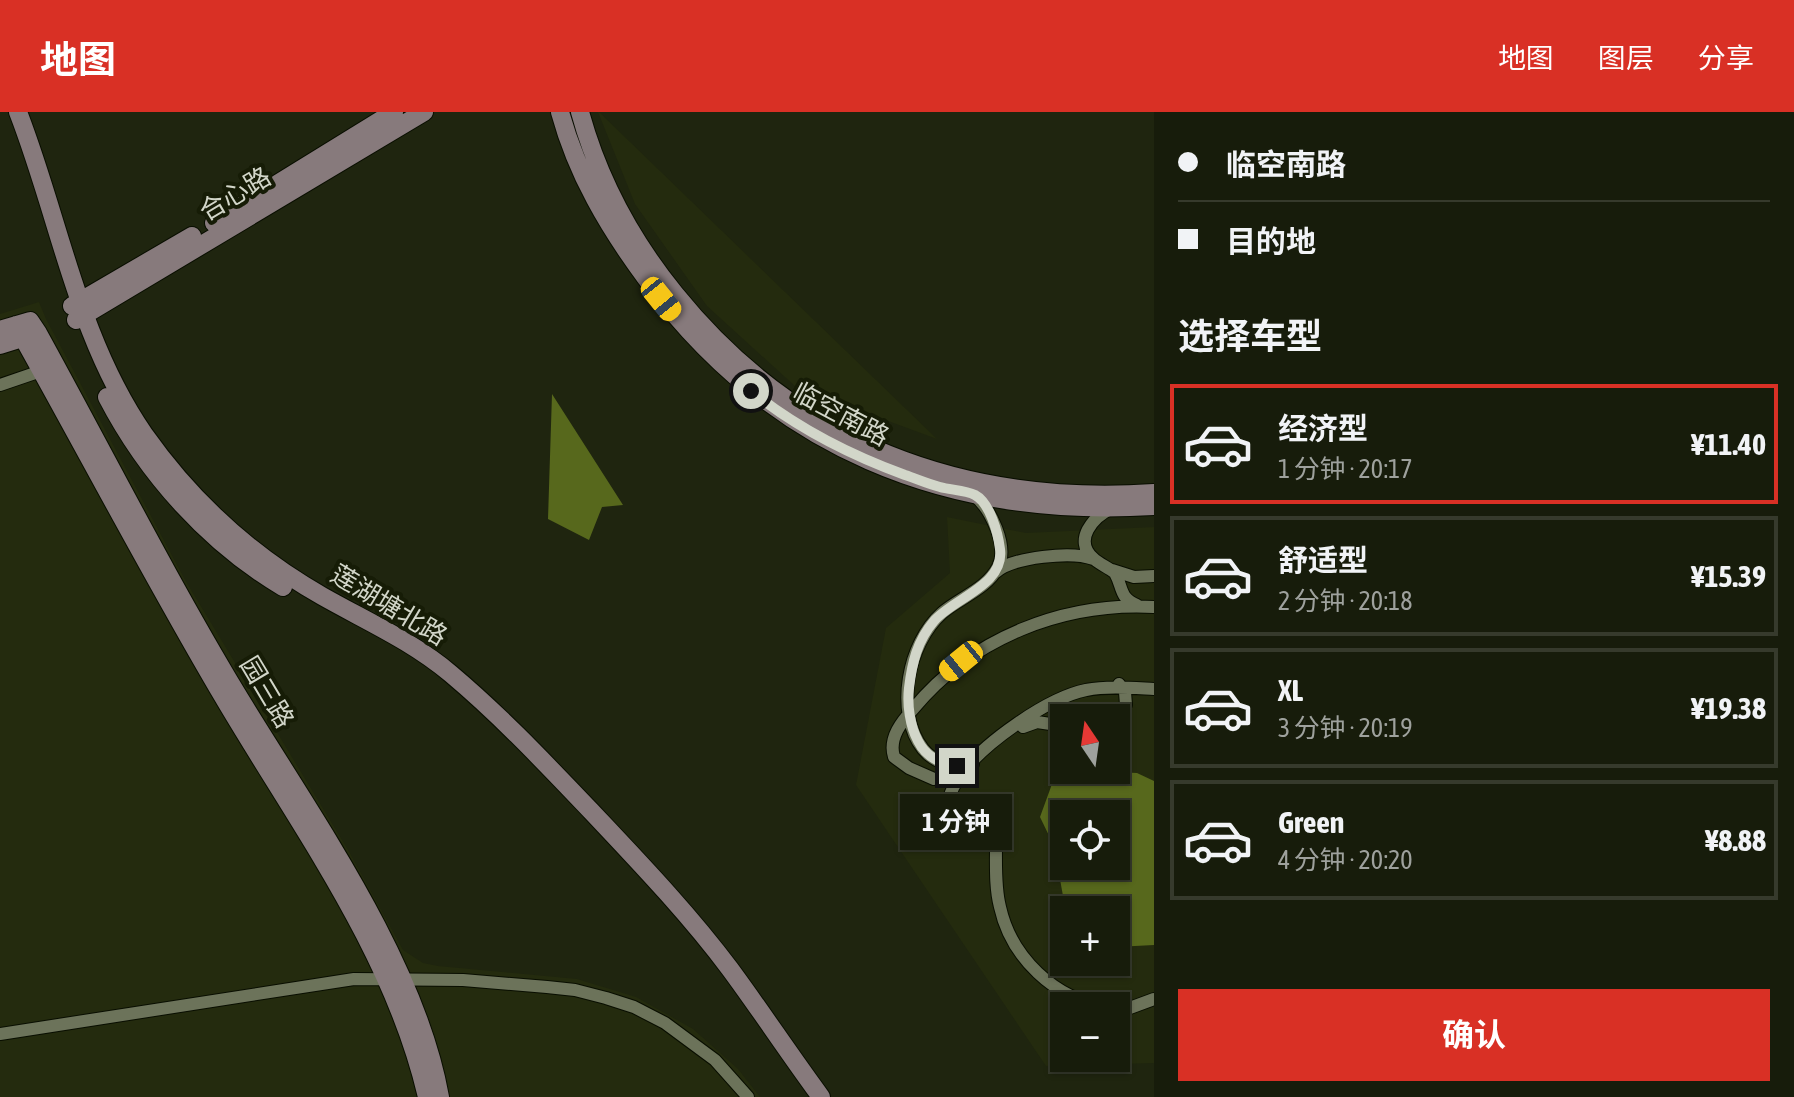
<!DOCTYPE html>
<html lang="zh">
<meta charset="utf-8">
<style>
:root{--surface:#171c0b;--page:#242919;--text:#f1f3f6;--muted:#9ea19d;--line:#363a2c;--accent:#d93025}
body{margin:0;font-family:"Asap Condensed","Noto Sans SC",sans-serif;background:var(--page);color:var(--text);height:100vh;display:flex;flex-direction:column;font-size:30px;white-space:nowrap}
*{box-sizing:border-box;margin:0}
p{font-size:26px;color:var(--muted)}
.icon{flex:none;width:44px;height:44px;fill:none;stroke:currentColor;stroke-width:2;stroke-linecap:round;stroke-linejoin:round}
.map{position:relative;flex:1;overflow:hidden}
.panel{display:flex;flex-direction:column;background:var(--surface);width:640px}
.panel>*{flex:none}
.top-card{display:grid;align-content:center;height:176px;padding:0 24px;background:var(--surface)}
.needle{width:52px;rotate:347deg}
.fabs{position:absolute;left:1050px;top:592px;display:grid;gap:16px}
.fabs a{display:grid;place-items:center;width:80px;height:80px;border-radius:0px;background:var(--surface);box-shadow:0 2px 6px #0004,0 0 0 2px var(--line);font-size:40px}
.end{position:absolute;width:36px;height:36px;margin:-18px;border:10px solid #d2d6c9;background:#111;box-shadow:0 0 0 4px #111}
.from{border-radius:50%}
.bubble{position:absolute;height:56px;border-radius:0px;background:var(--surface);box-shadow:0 2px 6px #0004,0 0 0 2px var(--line);font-size:26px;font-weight:700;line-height:56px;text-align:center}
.car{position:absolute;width:24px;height:48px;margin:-24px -12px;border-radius:10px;box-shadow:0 0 6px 2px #0007;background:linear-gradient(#f5c518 24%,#345 0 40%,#f5c518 0 76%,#345 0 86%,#f5c518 0)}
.top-card b{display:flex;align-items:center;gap:28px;height:76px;font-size:30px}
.top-card b+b{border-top:2px solid var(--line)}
.top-card i{width:20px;height:20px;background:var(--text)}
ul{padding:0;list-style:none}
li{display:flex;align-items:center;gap:24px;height:120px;margin:0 16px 12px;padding:0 8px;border:4px solid var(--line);border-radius:0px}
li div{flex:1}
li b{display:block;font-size:30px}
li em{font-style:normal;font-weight:700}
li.active{border-color:var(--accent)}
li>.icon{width:72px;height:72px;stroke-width:1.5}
h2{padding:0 24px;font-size:36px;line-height:96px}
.button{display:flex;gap:16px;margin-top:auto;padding:16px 24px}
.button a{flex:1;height:92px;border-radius:0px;background:var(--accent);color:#fff;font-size:32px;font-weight:700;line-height:92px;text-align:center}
header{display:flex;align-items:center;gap:48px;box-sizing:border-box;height:112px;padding:0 40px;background:var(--accent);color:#fff}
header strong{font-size:38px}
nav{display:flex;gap:44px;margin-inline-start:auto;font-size:28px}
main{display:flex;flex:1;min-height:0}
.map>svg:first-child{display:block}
.built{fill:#242b0e;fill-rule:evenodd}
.water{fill:#57681c;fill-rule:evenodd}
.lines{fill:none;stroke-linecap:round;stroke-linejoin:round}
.street-casing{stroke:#090e00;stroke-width:14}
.secondary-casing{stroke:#090e00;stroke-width:20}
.street{stroke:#6c735a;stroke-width:12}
.secondary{stroke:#877a7c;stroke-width:18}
.route{stroke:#d2d6c9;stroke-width:10}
.labels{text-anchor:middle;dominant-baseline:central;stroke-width:8;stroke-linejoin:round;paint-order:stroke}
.street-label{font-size:26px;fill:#d2d6c9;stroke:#161c06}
</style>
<header>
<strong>地图</strong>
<nav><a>地图</a><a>图层</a><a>分享</a></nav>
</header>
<main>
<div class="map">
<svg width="1154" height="985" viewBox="0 0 1154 985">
<rect width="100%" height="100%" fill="#1f250f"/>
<path class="built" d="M598 0H599L937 327 796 275 707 194 635 92Z
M39 190 46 207 185 468 348 738 403 838 423 851 438 854 577 867 636 885 693 917 738 957 760 985H0V202Z
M947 405 1026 421 1154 415V951L1046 954 856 673 886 516 950 461ZM1064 606H1116V658H1064ZM1064 702H1116V754H1064ZM1064 798H1116V850H1064ZM1064 894H1116V946H1064Z"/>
<path class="water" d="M552 282 623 393 602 395 589 428 548 407Z
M1093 659 1137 661 1154 669V833L1116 835V798H1067L1065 795 1054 734 1040 705 1052 672ZM1064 702H1116V754H1064Z"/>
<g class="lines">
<g class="street-casing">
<path id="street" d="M0 273 41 259
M1112 396C1093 405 1073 428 1093 446 1099 452 1108 455 1115 461 1123 475 1119 486 1137 493
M1112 458 1134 465 1154 464
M996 460C1013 445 1072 439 1093 447
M1114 606 1126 593 1125 580 1119 572
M1023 615 1037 610 1064 614
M973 652C955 655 936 653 923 637 894 600 908 531 942 501 959 486 987 477 998 455 1009 434 990 396 974 383
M934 667 909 656 894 645C888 626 902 609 914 596 972 526 1063 490 1154 495
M1106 894C1055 888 1011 845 1000 795 995 776 996 754 996 734L942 711C946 694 950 679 959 665 982 632 1047 586 1086 578 1108 574 1132 576 1154 577
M1116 895 1127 897 1154 887
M0 922 354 867 463 868 547 875 575 878 606 886 634 895 665 911 715 948 748 985"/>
</g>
<g class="secondary-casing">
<path id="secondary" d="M18 0C60 108 77 225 144 322 192 390 250 443 322 484 366 509 412 529 451 562 501 604 546 652 591 699 639 750 688 801 730 857 761 899 790 943 821 985
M560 0C577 62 608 115 646 166 771 336 946 407 1154 394
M580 0C598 66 632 129 675 182 796 332 963 394 1154 381
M214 111 394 0
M72 194 192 124
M76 208 424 0
M16 213C85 336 150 461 222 583 297 711 393 838 427 985
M0 218 30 209 38 221C104 341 166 464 237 582 309 701 415 846 440 985
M0 233 32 223
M107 285C147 362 209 431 283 475"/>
</g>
<use href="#street" class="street"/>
<use href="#secondary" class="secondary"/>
</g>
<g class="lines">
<path class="route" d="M751 279C797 316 850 343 905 363 917 367 928 372 940 375 950 378 965 378 975 383 990 391 998 421 1000 437 1005 473 954 486 934 509 917 529 912 551 909 576 907 593 910 614 918 629 926 645 941 652 957 654"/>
</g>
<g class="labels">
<g class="street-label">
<text transform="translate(235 82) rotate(-31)">合心路</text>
<text transform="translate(841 302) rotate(28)">临空南路</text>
<text transform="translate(389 493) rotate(31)">莲湖塘北路</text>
<text transform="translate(267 580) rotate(59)">园三路</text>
</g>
</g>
</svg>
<div class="fabs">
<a><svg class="needle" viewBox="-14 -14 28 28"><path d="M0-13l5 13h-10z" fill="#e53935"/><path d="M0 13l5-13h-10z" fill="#9ea19d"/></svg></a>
<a><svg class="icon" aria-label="locate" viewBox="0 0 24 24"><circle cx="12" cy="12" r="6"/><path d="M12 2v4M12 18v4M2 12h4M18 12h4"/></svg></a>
<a>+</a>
<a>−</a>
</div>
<i class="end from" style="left:751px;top:279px"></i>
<i class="end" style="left:957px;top:654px"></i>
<div class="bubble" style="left:900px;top:682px;width:112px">1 分钟</div>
<i class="car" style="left:661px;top:187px;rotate:141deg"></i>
<i class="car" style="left:961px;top:549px;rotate:231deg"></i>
</div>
<section class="panel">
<div class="top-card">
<b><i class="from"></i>临空南路</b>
<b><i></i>目的地</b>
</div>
<h2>选择车型</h2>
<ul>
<li class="active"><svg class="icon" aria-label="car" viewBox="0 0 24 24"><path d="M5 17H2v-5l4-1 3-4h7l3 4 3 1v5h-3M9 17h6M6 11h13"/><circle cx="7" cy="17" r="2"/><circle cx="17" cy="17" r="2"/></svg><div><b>经济型</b><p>1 分钟 · 20:17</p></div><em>¥11.40</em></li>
<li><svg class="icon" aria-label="car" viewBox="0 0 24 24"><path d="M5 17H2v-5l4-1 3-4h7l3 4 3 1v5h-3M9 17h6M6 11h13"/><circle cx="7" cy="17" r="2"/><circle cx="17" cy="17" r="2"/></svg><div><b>舒适型</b><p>2 分钟 · 20:18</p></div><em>¥15.39</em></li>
<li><svg class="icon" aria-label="car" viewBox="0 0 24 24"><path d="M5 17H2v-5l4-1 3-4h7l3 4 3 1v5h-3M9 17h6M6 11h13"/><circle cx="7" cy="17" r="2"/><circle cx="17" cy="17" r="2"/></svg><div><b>XL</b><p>3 分钟 · 20:19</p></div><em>¥19.38</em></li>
<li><svg class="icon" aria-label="car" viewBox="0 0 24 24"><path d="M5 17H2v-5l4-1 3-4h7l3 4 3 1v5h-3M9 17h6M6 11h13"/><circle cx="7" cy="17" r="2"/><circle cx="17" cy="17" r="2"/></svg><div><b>Green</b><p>4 分钟 · 20:20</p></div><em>¥8.88</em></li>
</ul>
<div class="button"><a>确认</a></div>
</section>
</main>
